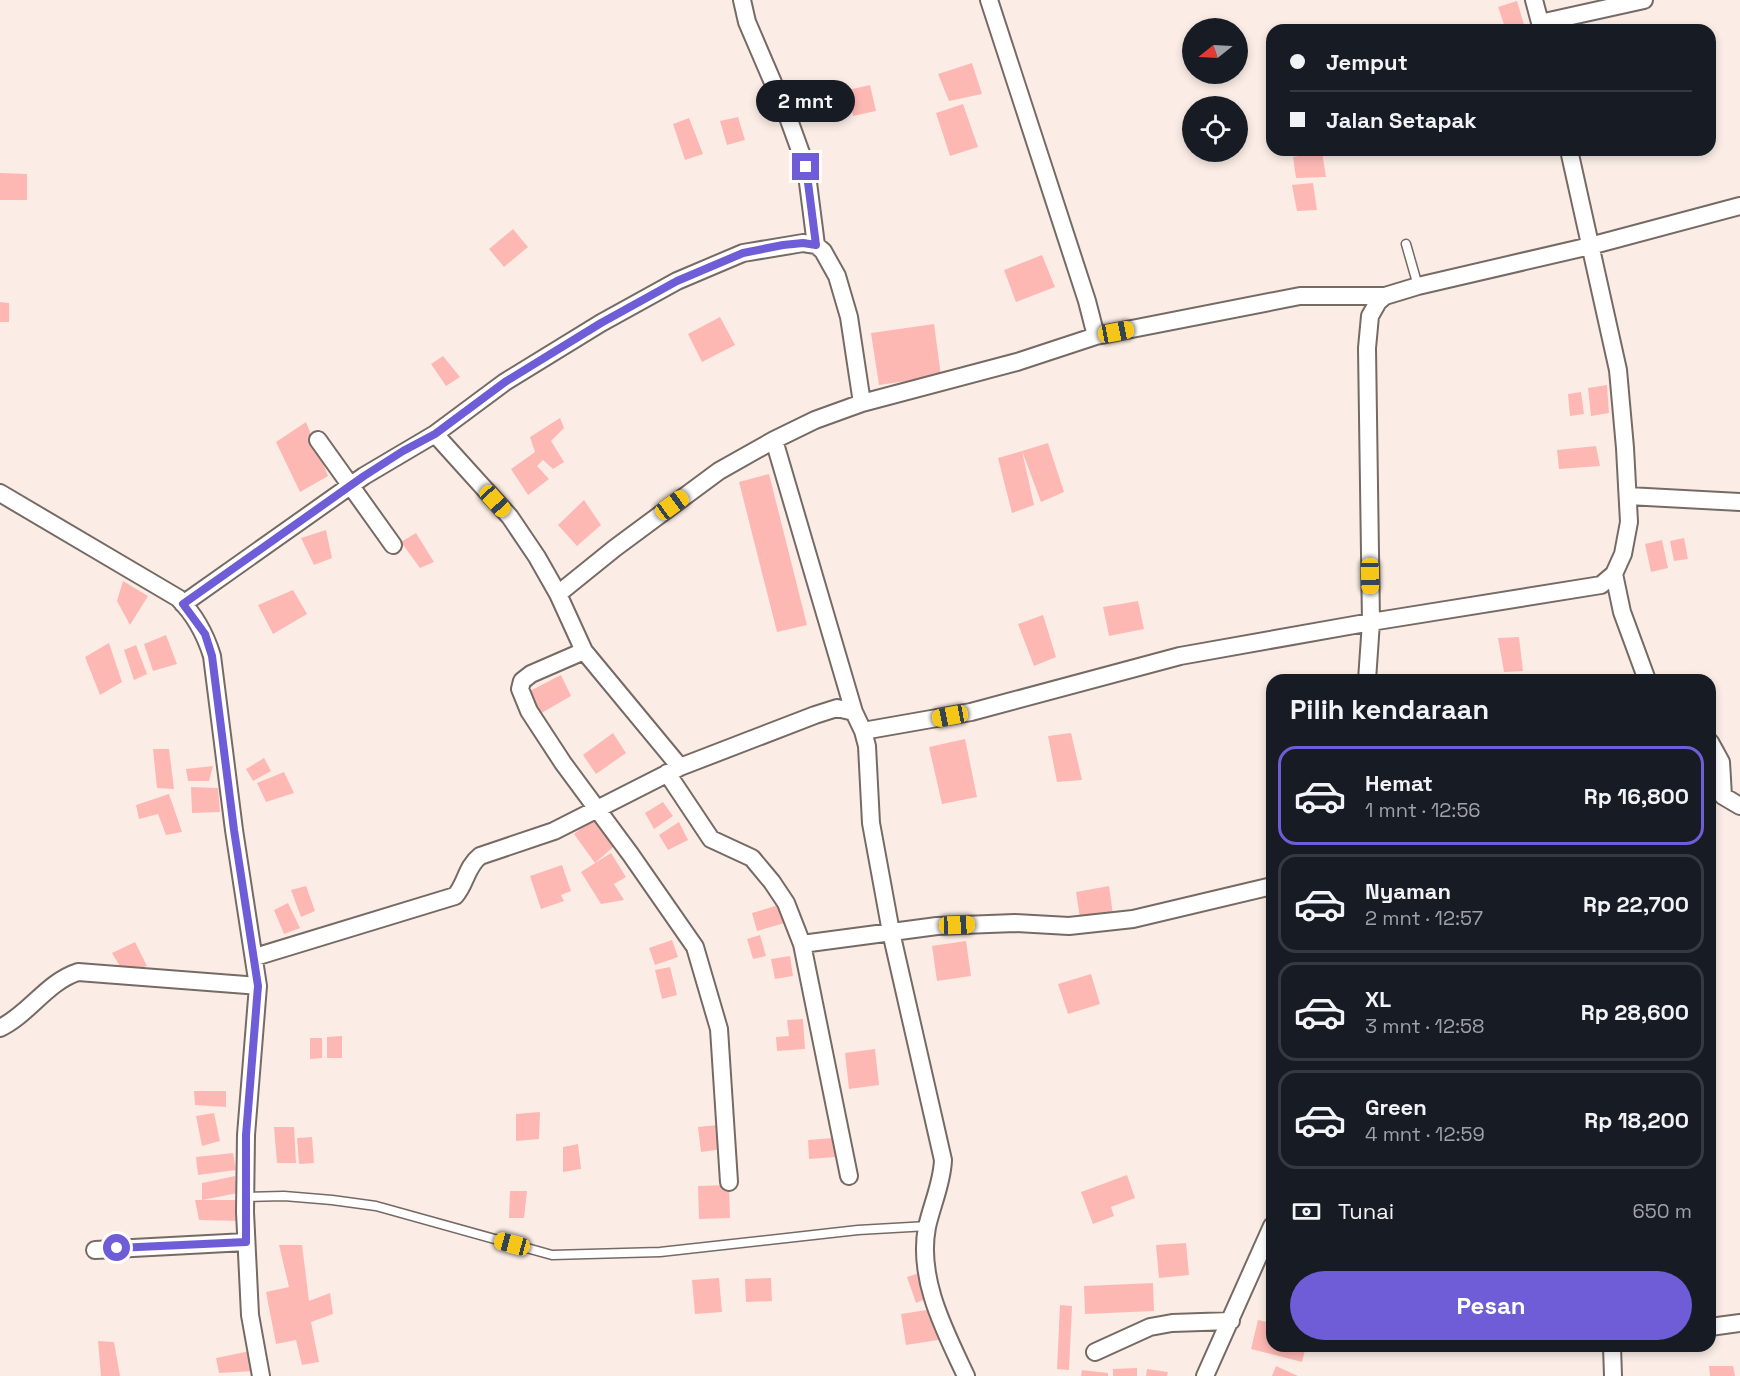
<!DOCTYPE html>
<html lang="id">
<meta charset="utf-8">
<style>
:root{--surface:#171b24;--page:#20242c;--text:#f1f3f6;--muted:#9ea1a6;--line:#363941;--accent:#6f5dd7}
body{margin:0;font-family:"Space Grotesk",sans-serif;background:var(--page);color:var(--text);height:100vh;display:flex;flex-direction:column;font-size:22px;white-space:nowrap}
*{box-sizing:border-box;margin:0}
p{font-size:20px;color:var(--muted)}
.icon{flex:none;width:33px;height:33px;fill:none;stroke:currentColor;stroke-width:2;stroke-linecap:round;stroke-linejoin:round}
.map{position:relative;flex:1;overflow:hidden}
.details{position:absolute;left:1266px;top:674px;width:450px;height:678px;display:flex;flex-direction:column;background:var(--surface);border-radius:18px;box-shadow:0 3px 9px #0003}
.details>*{flex:none}
.hud{position:absolute;left:1266px;top:24px;width:450px;height:132px;border-radius:18px;box-shadow:0 3px 9px #0003;display:grid;align-content:center;height:132px;padding:0 24px;background:var(--surface)}
.needle{width:39px;rotate:252deg}
.controls{position:absolute;left:1182px;top:18px;display:grid;gap:12px}
.controls a{display:grid;place-items:center;width:66px;height:66px;border-radius:50%;background:var(--surface);box-shadow:0 3px 9px #0003;font-size:30px}
.end{position:absolute;width:27px;height:27px;margin:-14px;border:8px solid #6f5dd7;background:#fff;box-shadow:0 0 0 3px #fff}
.from{border-radius:50%}
.bubble{position:absolute;height:42px;border-radius:21px;background:var(--surface);box-shadow:0 3px 9px #0003;font-size:20px;font-weight:600;line-height:42px;text-align:center}
.car{position:absolute;width:18px;height:36px;margin:-18px -9px;border-radius:8px;box-shadow:0 0 4px 2px #0007;background:linear-gradient(#f5c518 24%,#345 0 40%,#f5c518 0 76%,#345 0 86%,#f5c518 0)}
.hud b{display:flex;align-items:center;gap:21px;height:57px;font-size:22px}
.hud b+b{border-top:2px solid var(--line)}
.hud i{width:15px;height:15px;background:var(--text)}
ul{padding:0;list-style:none}
li{display:flex;align-items:center;gap:18px;height:99px;margin:0 12px 9px;padding:0 12px;border:3px solid var(--line);border-radius:18px}
li div{flex:1}
li b{display:block;font-size:22px}
li em{font-style:normal;font-weight:600}
li.on{border-color:var(--accent)}
li>.icon{width:54px;height:54px;stroke-width:1.5}
h2{padding:0 24px;font-size:27px;line-height:72px}
.pay{display:flex;align-items:center;gap:15px;height:66px;padding:0 24px;font-size:22px}
.pay p{margin-inline-start:auto}
.primary-button{display:flex;gap:12px;margin-top:auto;padding:12px 24px}
.primary-button a{flex:1;height:69px;border-radius:36px;background:var(--accent);color:#fff;font-size:24px;font-weight:600;line-height:69px;text-align:center}
.map>svg:first-child{display:block}
.building{fill:#fdb8b4}
.lines{fill:none;stroke-linecap:round;stroke-linejoin:round}
.service-casing{stroke:#766a64;stroke-width:11}
.minor-casing{stroke:#766a64;stroke-width:20}
.service{stroke:#fff;stroke-width:8}
.minor{stroke:#fff;stroke-width:16}
.route{stroke:#6f5dd7;stroke-width:8}
</style>
<div class="map">
<svg width="1740" height="1376" viewBox="0 0 1740 1376">
<rect width="100%" height="100%" fill="#fbede6"/>
<path class="building" d="M1517 1 1525 28 1506 30 1498 7Z
M972 63 982 94 949 101 938 74Z
M870 85 876 111 853 116 848 90Z
M963 104 978 147 950 156 936 113Z
M738 117 745 140 727 145 720 121Z
M689 118 703 154 685 160 673 124Z
M1322 152 1326 177 1296 178 1293 157Z
M0 173 27 174V200H0Z
M1313 183 1317 210 1297 211 1292 185Z
M513 229 528 247 504 267 489 249Z
M1042 255 1055 287 1016 302 1004 270Z
M0 302 9 303V322H0Z
M720 317 735 345 702 362 688 334Z
M934 324 941 376 879 385 871 333Z
M443 356 460 377 446 386 431 364Z
M1607 385 1609 413 1591 416 1588 388Z
M1581 392 1584 414 1570 416 1568 394Z
M560 418 564 428 551 441 564 462 553 469 543 460 537 466 549 479 528 495 511 469 535 452 530 437Z
M306 422 328 476 300 492 276 442Z
M1048 443 1064 492 1041 502 1022 451Z
M1596 446 1600 466 1559 469 1557 450Z
M1022 451 1034 505 1012 513 998 458Z
M769 474 807 625 777 632 739 482Z
M584 500 601 525 577 546 558 525Z
M326 530 332 558 314 565 301 538Z
M416 533 434 562 420 568 401 542Z
M1684 538 1688 559 1674 561 1670 541Z
M1662 540 1668 568 1651 572 1645 544Z
M123 581 148 596 130 625 117 601Z
M293 590 307 614 273 634 258 605Z
M1138 601 1144 629 1109 636 1103 607Z
M1043 615 1056 657 1034 666 1018 624Z
M166 635 177 664 153 671 144 644Z
M1519 637 1523 671 1504 672 1498 638Z
M109 643 122 682 100 695 85 657Z
M136 645 147 674 134 680 124 650Z
M561 675 571 696 538 715 528 692Z
M613 733 626 753 596 774 583 755Z
M1071 733 1082 780 1057 782 1048 736Z
M965 739 977 797 942 804 929 747Z
M153 749H169L174 789 157 788Z
M264 758 271 771 253 781 246 769Z
M213 766 209 781H188L186 769Z
M284 772 294 793 266 802 257 783Z
M191 787 218 788 220 812 192 813Z
M169 794 182 832 166 835 158 814 139 819 136 805Z
M663 802 673 816 654 829 645 813Z
M598 815 619 842 595 863 574 834Z
M679 822 688 840 668 850 659 835Z
M611 853 626 877 614 884 624 900 601 904 581 872Z
M1272 853V873L1269 874 1266 854Z
M562 865 571 891 561 895 564 901 541 909 530 876Z
M1710 869 1714 870 1712 899H1710Z
M306 886 315 911 301 917 291 890Z
M1109 886 1113 915 1080 918 1076 892Z
M288 903 300 928 284 934 274 910Z
M782 904 788 922 757 931 752 913Z
M760 935 766 956 753 959 747 939Z
M672 940 678 957 655 965 649 948Z
M966 941 971 976 937 981 932 946Z
M135 942 147 966 124 973 112 953Z
M790 956 793 976 775 979 771 959Z
M670 967 677 995 662 999 655 970Z
M1091 974 1100 1004 1068 1014 1058 984Z
M803 1019 805 1049 777 1051 776 1037 789 1036 787 1020Z
M342 1036V1058H327V1037Z
M310 1038H322V1058L310 1059Z
M875 1049 879 1085 849 1089 845 1053Z
M194 1091H226V1107L195 1105Z
M540 1112 539 1139 516 1141V1114Z
M214 1113 220 1141 202 1146 196 1116Z
M718 1125 722 1149 701 1152 698 1127Z
M274 1127H294L296 1163H277Z
M312 1137 314 1163 299 1164 297 1138Z
M834 1138 835 1157 809 1159 808 1140Z
M578 1144 581 1169 563 1172V1147Z
M233 1153 236 1170 198 1175 196 1157Z
M1127 1175 1135 1198 1111 1207 1114 1216 1093 1224 1081 1192Z
M235 1176 238 1193 202 1200V1183Z
M729 1185 730 1218 699 1219 698 1186Z
M510 1191H527L524 1218H509Z
M195 1200H238L241 1221 199 1220Z
M1186 1243 1189 1275 1159 1278 1156 1245Z
M279 1245H302L309 1301 330 1293 333 1314 311 1322 319 1362 302 1365 296 1340 276 1344 266 1292 289 1287Z
M919 1273 928 1298 916 1303 907 1277Z
M719 1278 722 1312 695 1314 692 1280Z
M771 1278 772 1301 746 1302 745 1279Z
M1153 1283 1154 1311 1085 1314 1084 1286Z
M1060 1305 1072 1306 1069 1370 1057 1369Z
M933 1309 938 1340 906 1345 901 1314Z
M1258 1320 1272 1323V1346H1306L1302 1362 1251 1349Z
M98 1341 114 1342 120 1376H101Z
M250 1351 255 1371 219 1373 216 1358Z
M1276 1366 1298 1376H1272Z
M1709 1366H1733L1735 1376H1710Z
M1137 1368V1376H1113V1369Z
M1147 1369 1168 1372 1167 1376H1146Z
M1082 1370 1108 1373V1376H1081Z"/>
<g class="lines">
<g class="service-casing">
<path id="service" d="M1406 244 1418 286
M245 1197 284 1196 332 1200 376 1206 552 1255 660 1252 858 1230 928 1226"/>
</g>
<g class="minor-casing">
<path id="minor" d="M742 0 747 22 789 120 806 167 816 245
M1534 0 1542 30
M1540 23 1644 0
M1096 336 1300 296H1385
M862 403 1017 362 1096 336 1087 301 989 0
M435 434 505 382 601 323 677 281 743 253 803 243 816 245 823 251 837 276 849 317 862 403 815 420 774 440 719 471 615 548 558 594
M318 440 393 545
M774 440 854 712
M0 493 178 598C195 615 205 633 212 656L234 830 258 986 246 1135 245 1212 250 1315 261 1376
M1628 496 1740 502
M1614 574 1622 612 1647 680
M183 604 364 476 435 434 510 517 537 557 558 594 584 651 680 767
M584 651 531 674 522 681 520 689 529 711 563 763 631 855 695 947 719 1029 729 1182
M1367 680 1371 622 1601 585 1614 574 1623 554 1629 522 1625 448 1618 370 1569 150
M863 731 971 712 1180 656 1371 622 1367 348 1370 316 1378 302 1385 296 1418 286 1590 246 1740 206
M1710 742 1721 762 1723 796 1740 806
M667 773 711 839 752 858 772 882 786 903 802 944 849 1176
M802 944 937 926 1015 923 1069 926 1133 919 1272 886
M255 957 455 896C466 884 466 867 480 856L554 831 680 767 815 715 837 708 854 712 863 731 867 746 871 823 891 932 943 1160C942 1184 932 1204 927 1227 917 1279 945 1331 966 1376
M0 1028C29 1014 47 982 78 972L258 986
M95 1250 246 1242
M1710 1327 1740 1323
M1612 1346 1613 1376
M1095 1352 1150 1327 1172 1323 1231 1321
M1205 1376 1272 1226"/>
</g>
<use href="#service" class="service"/>
<use href="#minor" class="minor"/>
</g>
<g class="lines">
<path class="route" d="M117 1248 246 1242V1135L258 986 234 830 212 656 205 634 183 604 364 476 403 451 435 434 505 382 601 323 677 281 743 253 783 245 803 243 816 245 806 167"/>
</g>
</svg>
<div class="controls">
<a><svg class="needle" viewBox="-14 -14 28 28"><path d="M0-13l5 13h-10z" fill="#e53935"/><path d="M0 13l5-13h-10z" fill="#9ea1a6"/></svg></a>
<a><svg class="icon" aria-label="locate" viewBox="0 0 24 24"><circle cx="12" cy="12" r="6"/><path d="M12 2v4M12 18v4M2 12h4M18 12h4"/></svg></a>
</div>
<i class="end from" style="left:117px;top:1248px"></i>
<i class="end" style="left:806px;top:167px"></i>
<div class="bubble" style="left:756px;top:80px;width:99px">2 mnt</div>
<i class="car" style="left:1116px;top:332px;rotate:79deg"></i>
<i class="car" style="left:495px;top:501px;rotate:138deg"></i>
<i class="car" style="left:672px;top:505px;rotate:54deg"></i>
<i class="car" style="left:1370px;top:576px;rotate:179deg"></i>
<i class="car" style="left:950px;top:716px;rotate:259deg"></i>
<i class="car" style="left:957px;top:925px;rotate:88deg"></i>
<i class="car" style="left:512px;top:1244px;rotate:285deg"></i>
<div class="hud">
<b><i class="from"></i>Jemput</b>
<b><i></i>Jalan Setapak</b>
</div>
<section class="details">
<h2>Pilih kendaraan</h2>
<ul>
<li class="on"><svg class="icon" aria-label="car" viewBox="0 0 24 24"><path d="M5 17H2v-5l4-1 3-4h7l3 4 3 1v5h-3M9 17h6M6 11h13"/><circle cx="7" cy="17" r="2"/><circle cx="17" cy="17" r="2"/></svg><div><b>Hemat</b><p>1 mnt · 12:56</p></div><em>Rp 16,800</em></li>
<li><svg class="icon" aria-label="car" viewBox="0 0 24 24"><path d="M5 17H2v-5l4-1 3-4h7l3 4 3 1v5h-3M9 17h6M6 11h13"/><circle cx="7" cy="17" r="2"/><circle cx="17" cy="17" r="2"/></svg><div><b>Nyaman</b><p>2 mnt · 12:57</p></div><em>Rp 22,700</em></li>
<li><svg class="icon" aria-label="car" viewBox="0 0 24 24"><path d="M5 17H2v-5l4-1 3-4h7l3 4 3 1v5h-3M9 17h6M6 11h13"/><circle cx="7" cy="17" r="2"/><circle cx="17" cy="17" r="2"/></svg><div><b>XL</b><p>3 mnt · 12:58</p></div><em>Rp 28,600</em></li>
<li><svg class="icon" aria-label="car" viewBox="0 0 24 24"><path d="M5 17H2v-5l4-1 3-4h7l3 4 3 1v5h-3M9 17h6M6 11h13"/><circle cx="7" cy="17" r="2"/><circle cx="17" cy="17" r="2"/></svg><div><b>Green</b><p>4 mnt · 12:59</p></div><em>Rp 18,200</em></li>
</ul>
<div class="pay"><svg class="icon" aria-label="cash" viewBox="0 0 24 24"><path d="M3 7h18v10H3z"/><circle cx="12" cy="12" r="2"/></svg>Tunai<p>650 m</p></div>
<div class="primary-button"><a>Pesan</a></div>
</section>
</div>
